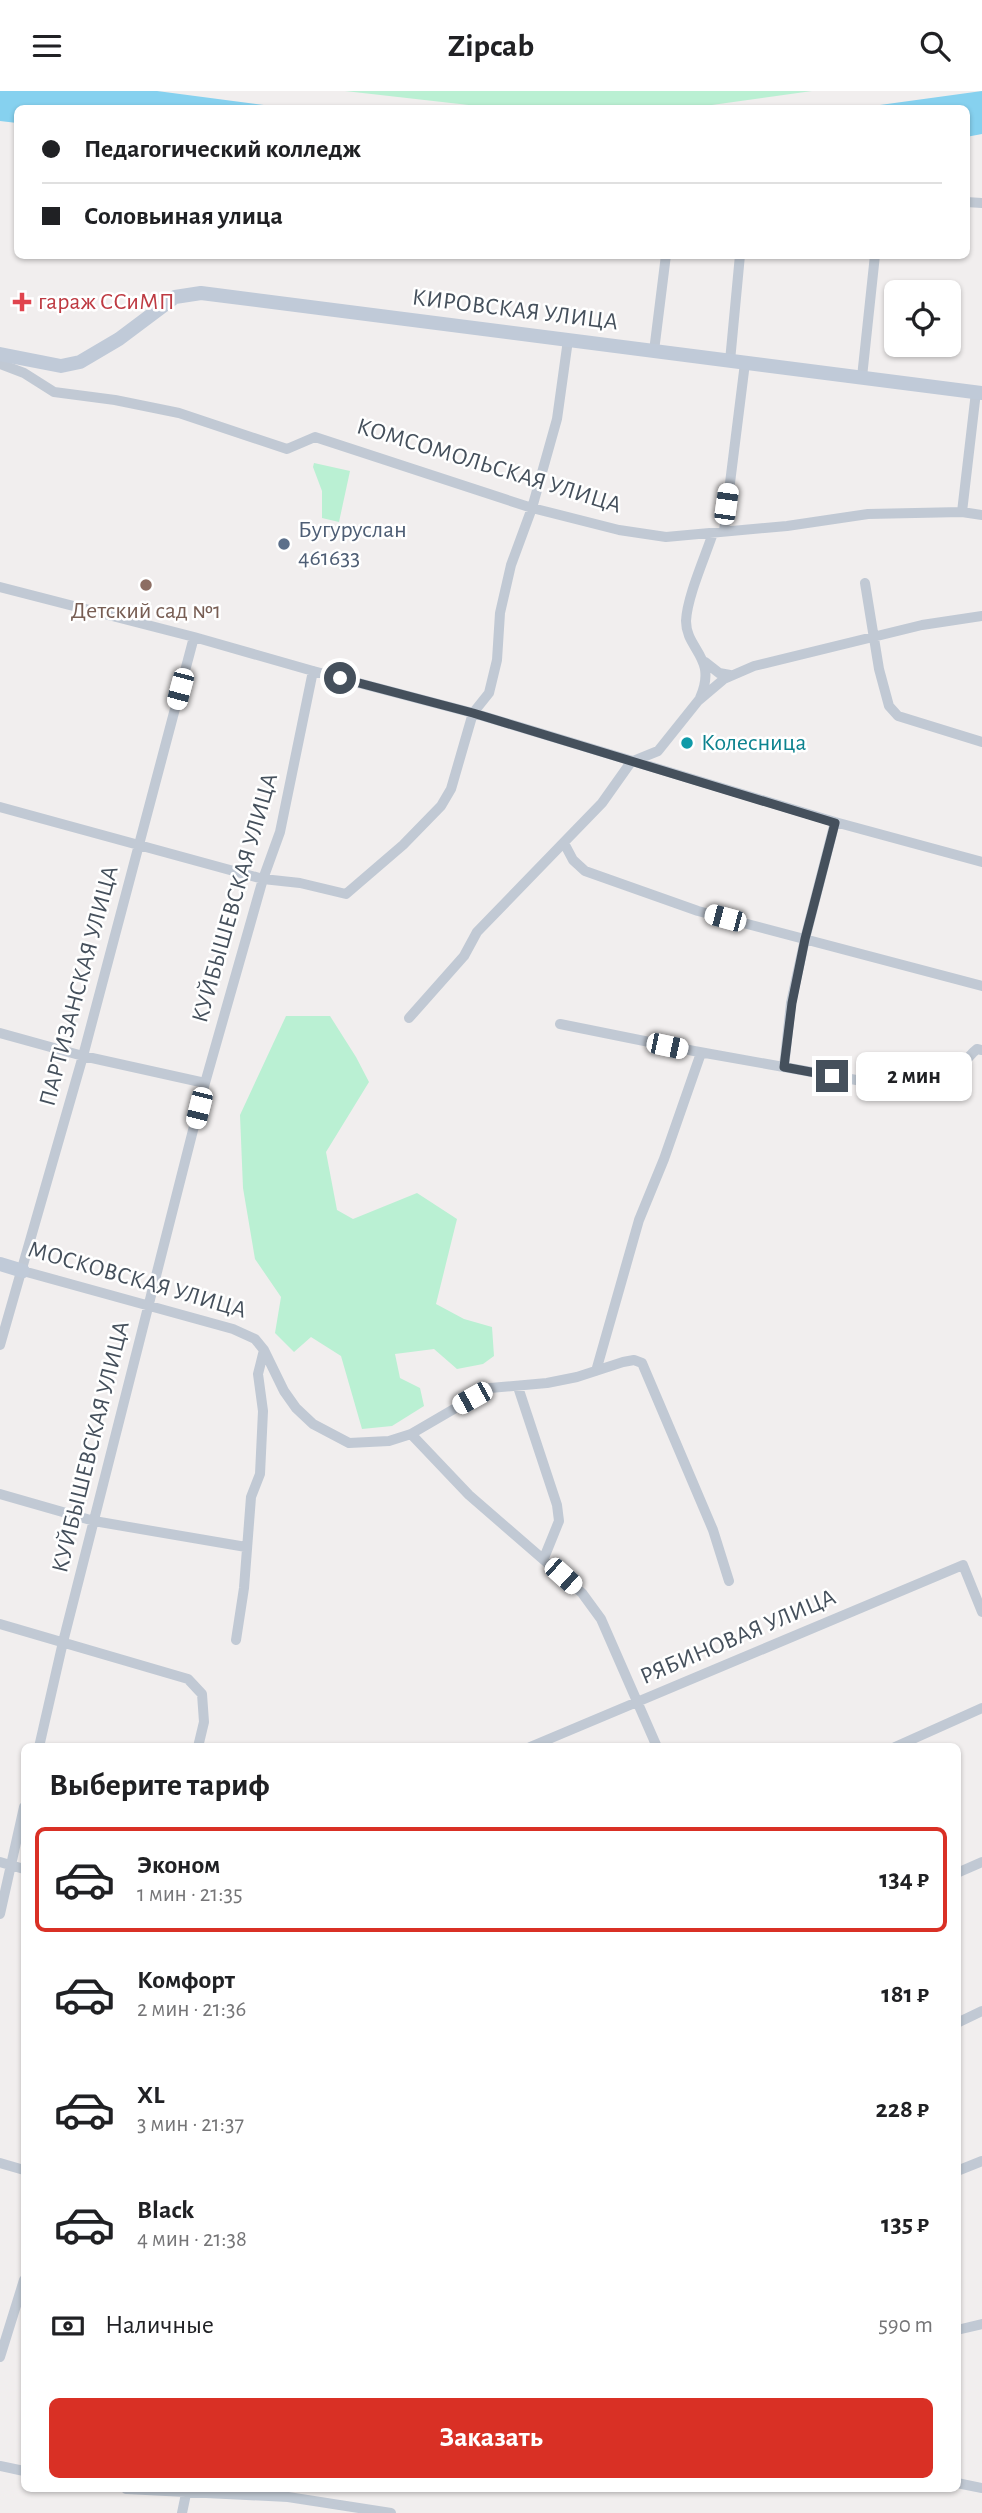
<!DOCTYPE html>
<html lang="ru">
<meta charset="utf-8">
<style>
:root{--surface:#fff;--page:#f6f6f6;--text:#202124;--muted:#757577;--line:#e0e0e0;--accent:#d93025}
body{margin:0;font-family:"Alegreya Sans",sans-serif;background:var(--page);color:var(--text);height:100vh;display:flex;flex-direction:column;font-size:26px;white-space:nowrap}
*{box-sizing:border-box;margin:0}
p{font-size:23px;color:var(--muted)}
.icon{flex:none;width:38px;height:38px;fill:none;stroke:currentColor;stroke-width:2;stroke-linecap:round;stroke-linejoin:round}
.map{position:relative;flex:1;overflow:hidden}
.panel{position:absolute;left:21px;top:1652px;width:940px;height:749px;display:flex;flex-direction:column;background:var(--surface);border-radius:10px;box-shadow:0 2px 5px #0004}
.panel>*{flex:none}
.banner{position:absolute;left:14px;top:14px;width:956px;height:154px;border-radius:10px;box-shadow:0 2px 5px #0004;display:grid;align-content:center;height:154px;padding:0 28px;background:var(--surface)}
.tools{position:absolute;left:884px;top:189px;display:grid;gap:14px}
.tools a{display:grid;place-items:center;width:77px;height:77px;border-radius:10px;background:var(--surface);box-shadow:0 2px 5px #0004;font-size:35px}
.end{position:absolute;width:32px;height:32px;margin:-16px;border:9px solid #45505c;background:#fff;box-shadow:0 0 0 4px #fff}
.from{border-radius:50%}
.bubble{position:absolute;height:49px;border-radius:10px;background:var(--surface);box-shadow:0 2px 5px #0004;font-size:23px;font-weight:700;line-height:49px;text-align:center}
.car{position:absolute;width:21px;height:42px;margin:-21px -10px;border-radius:9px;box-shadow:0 0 5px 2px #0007;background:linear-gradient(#fff 24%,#345 0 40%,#fff 0 76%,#345 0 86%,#fff 0)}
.banner b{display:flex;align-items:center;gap:24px;height:66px;font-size:26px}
.banner b+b{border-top:2px solid var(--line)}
.banner i{width:18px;height:18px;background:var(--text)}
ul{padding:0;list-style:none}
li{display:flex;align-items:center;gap:21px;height:105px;margin:0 14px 10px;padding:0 14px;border:4px solid transparent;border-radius:10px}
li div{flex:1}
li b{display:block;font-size:26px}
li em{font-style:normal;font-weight:700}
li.current{border-color:var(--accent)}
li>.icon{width:63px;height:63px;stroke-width:1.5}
h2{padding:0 28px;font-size:32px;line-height:84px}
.pay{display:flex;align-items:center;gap:18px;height:77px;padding:0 28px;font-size:26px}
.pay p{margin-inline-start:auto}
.button{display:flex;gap:14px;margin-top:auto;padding:14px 28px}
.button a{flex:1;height:80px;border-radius:10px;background:var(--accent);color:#fff;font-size:28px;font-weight:700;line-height:80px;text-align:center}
header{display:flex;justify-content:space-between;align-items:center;height:91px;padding:0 28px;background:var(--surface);font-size:32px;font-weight:700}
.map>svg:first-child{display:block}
.green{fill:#baf0d3}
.water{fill:#86d1ef}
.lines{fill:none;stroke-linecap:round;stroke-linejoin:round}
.street{stroke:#c1c9d4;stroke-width:10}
.secondary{stroke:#c0cad8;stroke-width:14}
.route{stroke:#45505c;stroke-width:9}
.health-dot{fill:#e0444e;stroke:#fff;stroke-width:2.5}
.service-dot{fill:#5c6f8a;stroke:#fff;stroke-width:2.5}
.education-dot{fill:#8d6e63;stroke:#fff;stroke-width:2.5}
.culture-dot{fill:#0f9aa8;stroke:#fff;stroke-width:2.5}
.labels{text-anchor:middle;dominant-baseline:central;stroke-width:5;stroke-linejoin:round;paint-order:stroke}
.health-label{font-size:24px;fill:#be3a42;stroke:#fff;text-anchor:start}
.street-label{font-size:24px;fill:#45505c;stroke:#fff}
.service-label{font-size:24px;fill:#4e5e75;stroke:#fff;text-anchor:start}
.education-label{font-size:24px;fill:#785e54;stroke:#fff}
.culture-label{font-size:24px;fill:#0d838f;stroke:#fff;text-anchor:start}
</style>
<header><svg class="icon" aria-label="menu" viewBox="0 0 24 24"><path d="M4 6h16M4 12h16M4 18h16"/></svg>Zipcab<svg class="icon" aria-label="search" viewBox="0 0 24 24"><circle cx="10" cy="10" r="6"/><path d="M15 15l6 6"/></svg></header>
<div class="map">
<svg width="982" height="2422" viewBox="0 0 982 2422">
<rect width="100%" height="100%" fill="#f1eeee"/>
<path class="green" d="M345 0H812L683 18H504Z
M314 372 350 380 339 431 322 427V400L313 376Z
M286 925H330L356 966 369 991 326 1061 337 1119 353 1128 417 1102 457 1128 436 1213 464 1228 492 1236 494 1265 483 1273 457 1278 434 1258 395 1263 400 1287 420 1297 424 1315 392 1335 362 1338 341 1265 311 1246 294 1261 275 1242 281 1206 255 1168 243 1097 240 1024Z"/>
<path class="water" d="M0 0H157L287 17 18 18 17 32 0 30Z
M982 0V43L966 46V18L858 17Z"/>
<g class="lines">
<path class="street" d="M966 111 982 112
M654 260 666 164
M730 270 740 164
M0 273 24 282 54 301 115 309 179 322 287 358 315 346 532 417 619 439 666 446 787 435 868 423 962 421 982 424
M862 286 875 164
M962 421 976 301
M724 440 745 272
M865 492 879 578 889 615 898 625 982 651
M0 496 194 546 313 580 473 622 835 731 982 771
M705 571 719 582 730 584
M700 607C718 566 686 559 686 530 687 506 705 466 713 442
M0 716 263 788 300 792 346 803 403 754 441 715 451 698 473 622 489 602 497 569 500 522 511 474 532 417 557 328 568 249
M564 752 573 769 585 780 698 820 982 895
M409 927 464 865 477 841 602 712 631 671 658 660 698 610 724 588 754 575 922 534 982 525
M560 933 694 960 929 1002C961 996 955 975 977 958L982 959
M0 942 83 965 205 992
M784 976 791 912 805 848 835 731
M23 1180 233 1238 255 1248 264 1259 284 1300 296 1317 313 1333 349 1352 389 1350 411 1343 490 1297 547 1292 577 1286 623 1271 634 1269 642 1272 713 1439 729 1490
M0 1254 83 965 194 546
M596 1280 639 1129 664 1068 701 962
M518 1296 557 1414 559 1430 544 1467
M411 1343 469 1404 582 1502 601 1528 657 1656
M0 1403 94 1430 246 1456
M0 1533 188 1588 202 1603 204 1631 198 1656
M236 1549 244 1497 251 1406 260 1383 263 1320 258 1283 264 1259
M39 1656 63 1551 205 992 263 788 280 741 313 580
M530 1656 963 1474 982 1521
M895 1656 982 1617
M0 1771 24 1778
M957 1782 982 1771
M0 1823 24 1716
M957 1932 982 1920
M0 2072 24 2079
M957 2080 982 2070
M957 2239 982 2233
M0 2266 24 2189
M0 2375 24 2380
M957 2392 982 2397
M126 2398 288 2406 391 2422
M182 2422 187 2398"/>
<path class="secondary" d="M0 263 61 275 80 271 119 248 175 206 201 202 982 302
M0 1173 23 1180"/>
</g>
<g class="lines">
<path class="route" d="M340 587 473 622 835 732 805 848 792 912 784 976 832 985"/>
</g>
<path class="health-dot" d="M18.5 200.5h7v7h7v7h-7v7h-7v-7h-7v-7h7z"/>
<circle class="service-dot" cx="284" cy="453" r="7"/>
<circle class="education-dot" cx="146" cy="494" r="7"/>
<circle class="culture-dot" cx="687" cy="652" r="7"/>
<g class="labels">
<g class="health-label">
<text x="38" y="211">гараж ССиМП</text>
</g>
<g class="street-label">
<text transform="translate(515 219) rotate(7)">КИРОВСКАЯ УЛИЦА</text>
<text transform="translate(489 375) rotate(17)">КОМСОМОЛЬСКАЯ УЛИЦА</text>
<text transform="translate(235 807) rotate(-74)">КУЙБЫШЕВСКАЯ УЛИЦА</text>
<text transform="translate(79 895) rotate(-75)">ПАРТИЗАНСКАЯ УЛИЦА</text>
<text transform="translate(137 1189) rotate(16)">МОСКОВСКАЯ УЛИЦА</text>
<text transform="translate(91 1356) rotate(-76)">КУЙБЫШЕВСКАЯ УЛИЦА</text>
<text transform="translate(738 1546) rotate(-23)">РЯБИНОВАЯ УЛИЦА</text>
</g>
<g class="service-label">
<text x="298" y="439">Бугуруслан<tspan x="298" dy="28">461633</tspan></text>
</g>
<g class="education-label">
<text x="146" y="520">Детский сад №1</text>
</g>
<g class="culture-label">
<text x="701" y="652">Колесница</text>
</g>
</g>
</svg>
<div class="tools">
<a><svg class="icon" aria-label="locate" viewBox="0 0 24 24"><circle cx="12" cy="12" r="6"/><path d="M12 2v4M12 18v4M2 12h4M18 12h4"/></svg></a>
</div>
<i class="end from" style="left:340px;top:587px"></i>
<i class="end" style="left:832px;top:985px"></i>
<div class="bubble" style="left:856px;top:961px;width:116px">2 мин</div>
<i class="car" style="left:726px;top:413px;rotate:8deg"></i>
<i class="car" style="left:180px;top:598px;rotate:195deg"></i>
<i class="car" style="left:725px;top:827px;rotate:285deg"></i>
<i class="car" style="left:667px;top:955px;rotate:102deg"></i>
<i class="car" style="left:199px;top:1017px;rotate:194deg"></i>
<i class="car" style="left:472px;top:1307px;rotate:241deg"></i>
<i class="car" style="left:563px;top:1485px;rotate:132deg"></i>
<div class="banner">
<b><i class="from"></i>Педагогический колледж</b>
<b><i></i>Соловьиная улица</b>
</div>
<section class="panel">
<h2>Выберите тариф</h2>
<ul>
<li class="current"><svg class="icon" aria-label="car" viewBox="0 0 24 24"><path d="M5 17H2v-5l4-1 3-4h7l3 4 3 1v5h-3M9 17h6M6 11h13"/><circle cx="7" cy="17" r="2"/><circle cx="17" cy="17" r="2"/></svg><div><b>Эконом</b><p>1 мин · 21:35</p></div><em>134 ₽</em></li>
<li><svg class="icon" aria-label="car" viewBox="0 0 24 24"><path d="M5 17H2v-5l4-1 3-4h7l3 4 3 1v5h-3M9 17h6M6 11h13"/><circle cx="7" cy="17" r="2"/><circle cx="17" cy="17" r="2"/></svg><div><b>Комфорт</b><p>2 мин · 21:36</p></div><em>181 ₽</em></li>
<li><svg class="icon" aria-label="car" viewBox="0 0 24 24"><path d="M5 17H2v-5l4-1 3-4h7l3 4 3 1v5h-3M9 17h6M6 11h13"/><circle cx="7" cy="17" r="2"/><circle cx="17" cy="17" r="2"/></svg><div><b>XL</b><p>3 мин · 21:37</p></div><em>228 ₽</em></li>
<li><svg class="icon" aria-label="car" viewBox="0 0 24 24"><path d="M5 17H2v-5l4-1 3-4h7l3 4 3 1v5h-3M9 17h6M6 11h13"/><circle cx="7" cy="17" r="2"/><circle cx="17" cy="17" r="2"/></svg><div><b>Black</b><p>4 мин · 21:38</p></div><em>135 ₽</em></li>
</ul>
<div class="pay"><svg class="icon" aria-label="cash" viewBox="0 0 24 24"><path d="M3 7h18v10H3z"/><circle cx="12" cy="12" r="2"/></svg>Наличные<p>590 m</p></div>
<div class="button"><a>Заказать</a></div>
</section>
</div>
